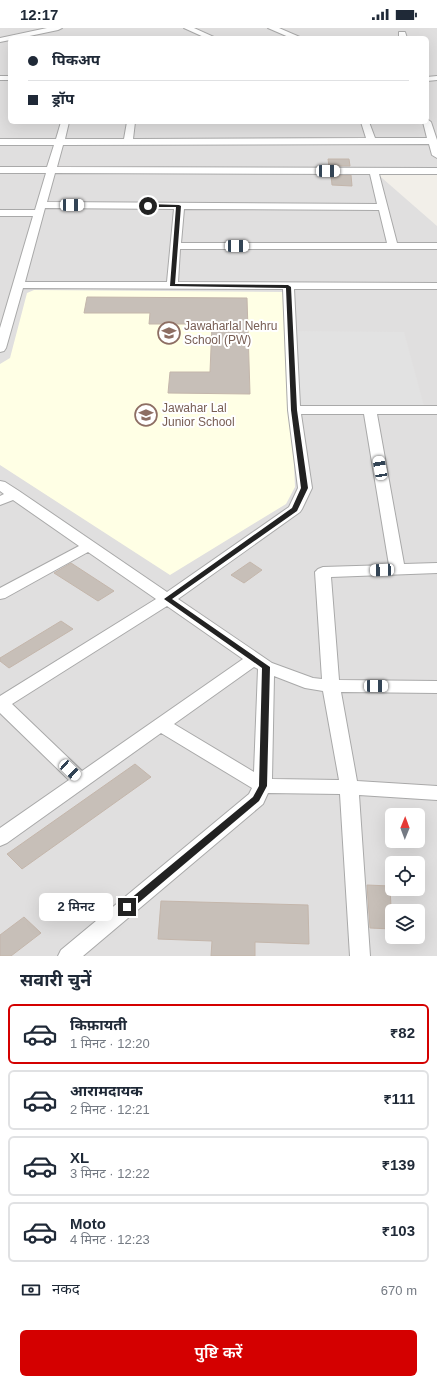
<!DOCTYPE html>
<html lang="hi">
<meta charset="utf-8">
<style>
:root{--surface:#fff;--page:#f2f2f3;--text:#1f2937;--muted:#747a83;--line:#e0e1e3;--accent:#d40000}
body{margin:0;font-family:Arial,"Noto Sans Devanagari",sans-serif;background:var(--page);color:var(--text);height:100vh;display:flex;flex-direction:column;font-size:15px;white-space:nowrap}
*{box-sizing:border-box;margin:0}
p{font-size:13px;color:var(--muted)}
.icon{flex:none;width:22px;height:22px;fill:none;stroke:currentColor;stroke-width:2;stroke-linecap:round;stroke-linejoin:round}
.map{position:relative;height:928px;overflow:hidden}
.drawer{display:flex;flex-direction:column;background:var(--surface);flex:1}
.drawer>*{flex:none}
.guide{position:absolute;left:8px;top:8px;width:421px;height:88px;border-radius:6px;box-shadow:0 4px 16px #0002;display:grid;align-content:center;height:88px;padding:0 20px;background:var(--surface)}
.needle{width:26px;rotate:1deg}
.fabs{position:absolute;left:385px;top:780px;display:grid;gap:8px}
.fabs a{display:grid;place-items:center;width:40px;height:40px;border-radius:6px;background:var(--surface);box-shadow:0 4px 16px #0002;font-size:20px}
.end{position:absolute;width:18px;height:18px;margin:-9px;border:5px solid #222;background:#fff;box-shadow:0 0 0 2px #fff}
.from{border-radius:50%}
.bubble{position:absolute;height:28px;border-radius:6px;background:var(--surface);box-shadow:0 4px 16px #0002;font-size:13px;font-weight:600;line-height:28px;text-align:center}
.car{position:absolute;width:12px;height:24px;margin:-12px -6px;border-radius:5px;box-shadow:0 0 3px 1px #0007;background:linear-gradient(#fff 24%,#345 0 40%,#fff 0 76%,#345 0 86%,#fff 0)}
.guide b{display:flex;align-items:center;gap:14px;height:38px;font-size:15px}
.guide b+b{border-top:1px solid var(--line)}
.guide i{width:10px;height:10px;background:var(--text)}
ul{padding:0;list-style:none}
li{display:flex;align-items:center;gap:12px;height:60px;margin:0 8px 6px;padding:0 12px;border:2px solid var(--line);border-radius:6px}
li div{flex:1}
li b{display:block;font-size:15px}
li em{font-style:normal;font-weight:600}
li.current{border-color:var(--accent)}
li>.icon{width:36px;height:36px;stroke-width:1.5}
h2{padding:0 20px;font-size:18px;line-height:48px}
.pay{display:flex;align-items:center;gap:10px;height:44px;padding:0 20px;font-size:15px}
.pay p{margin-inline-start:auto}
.action{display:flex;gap:8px;margin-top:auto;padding:8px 20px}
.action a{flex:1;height:46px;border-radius:6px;background:var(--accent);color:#fff;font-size:16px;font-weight:600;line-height:46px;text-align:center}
.status{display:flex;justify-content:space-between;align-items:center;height:28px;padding:0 20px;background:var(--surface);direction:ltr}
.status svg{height:11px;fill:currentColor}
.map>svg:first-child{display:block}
.residential{fill:#e0dfdf;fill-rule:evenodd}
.education{fill:#ffffe5}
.parking{fill:#e2e2e2}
.building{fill:#c7bfb8;stroke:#c4b6ab}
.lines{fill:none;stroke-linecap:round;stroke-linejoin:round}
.minor-casing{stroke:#a9a9a9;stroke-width:2}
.minor{fill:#fff;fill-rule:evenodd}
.route{fill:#222}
.labels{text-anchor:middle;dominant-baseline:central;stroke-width:4;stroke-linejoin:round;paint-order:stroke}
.education-label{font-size:12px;fill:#785e54;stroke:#fff;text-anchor:start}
</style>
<div class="status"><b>12:17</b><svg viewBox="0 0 49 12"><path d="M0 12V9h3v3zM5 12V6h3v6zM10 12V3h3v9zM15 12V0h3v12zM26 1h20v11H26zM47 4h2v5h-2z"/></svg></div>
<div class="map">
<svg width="437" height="928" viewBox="0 0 437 928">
<rect width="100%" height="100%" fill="#f2efe9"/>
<path class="residential" d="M0 0H437V142L374 143 437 198V928H0ZM10 10H427V94H10ZM392 787H418V813H392ZM392 835H418V861H392ZM392 883H418V909H392Z"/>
<path class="education" d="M34 262 286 264 295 459 286 476 170 547 0 437V336L10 330 27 265Z"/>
<path class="parking" d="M294 303 404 304 424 378 297 377Z"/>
<path class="building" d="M328 131H349L350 138H329Z
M331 147H351L352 158 332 157Z
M87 269 247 270 250 366 168 365 170 344H210L212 296H149L150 285H84Z
M250 534 262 542 244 555 231 547Z
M71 535 114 563 98 573 54 545Z
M61 593 73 601 9 640 0 633V630Z
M135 736 151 749 22 841 7 826Z
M367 857 390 858 392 901 370 900Z
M161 873 308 877 309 916 255 914V928H211L212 913 158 911Z
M24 889 41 905 11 928H0V907Z"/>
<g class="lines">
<g class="minor-casing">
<path id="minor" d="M47 0H62L58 2 20 10H10V12L0 14V10Z
M184 0H194L216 10H206Z
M268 0H279L302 10H291Z
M399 4H405L407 10H399Z
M0 48H10V52H0Z
M437 48V52L427 53V49Z
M427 91 431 94 437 112V130L432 127 429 116 63 117 57 139 437 140V146H379L397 215H437V221H180L178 254 437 255V261H294L300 378H437V386H377L404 536 437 535V545L331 549 339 652 437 653V665L341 664 357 753 437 758V772L359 767 370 928H350L340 766 268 765 263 776 83 928H58L61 922 249 766 252 760 161 705 7 815 0 818V800L69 752 0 685V668L156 571 88 524 5 570 0 571V560L79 518 13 472 0 477V468L4 466 0 463V453L5 454 19 463 167 564 289 479 298 460 288 382 283 261 23 260 6 320 4 323 0 324V300L33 188H0V182H35L46 145H0V139H47L54 117H0V111H56L61 94H69L65 111H124L127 94H135L133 111 366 110 361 94H369L375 110H427L423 94H427ZM55 145 370 146 377 176 47 174ZM45 180 174 181 167 254H25ZM184 181 379 182 387 215H181ZM301 386H364L389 537 323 539 318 541 315 544 322 651 313 650 272 635 178 571 300 484 302 481 312 460ZM167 578 243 631 82 743 12 676ZM254 639 258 641 254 744 174 696ZM274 648 305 660 323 663 339 752 272 751Z"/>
</g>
<use href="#minor" class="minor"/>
</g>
<path class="route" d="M148 176 179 177 181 178 175 256 288 257 291 259 297 382 308 460 297 483 172 571 270 639 267 758 259 773 130 882H124L122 879 124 876 253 769 259 758 262 640 164 571 292 480 301 460 291 382 286 260 170 258 176 179H146Z"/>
<defs>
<g id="school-ring" transform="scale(1.15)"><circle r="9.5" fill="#fff" stroke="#8d6e63" stroke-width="1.5"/><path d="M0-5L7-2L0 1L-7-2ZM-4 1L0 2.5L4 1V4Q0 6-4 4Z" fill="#8d6e63"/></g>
</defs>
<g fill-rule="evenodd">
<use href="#school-ring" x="169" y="305"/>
<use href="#school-ring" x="146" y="387"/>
</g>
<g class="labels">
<g class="education-label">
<text x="184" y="298">Jawaharlal Nehru<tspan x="184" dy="14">School (PW)</tspan></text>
<text x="162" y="380">Jawahar Lal<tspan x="162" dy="14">Junior School</tspan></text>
</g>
</g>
</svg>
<div class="fabs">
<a><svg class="needle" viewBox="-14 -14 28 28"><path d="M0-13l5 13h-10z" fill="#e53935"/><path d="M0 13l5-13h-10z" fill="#747a83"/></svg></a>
<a><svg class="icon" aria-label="locate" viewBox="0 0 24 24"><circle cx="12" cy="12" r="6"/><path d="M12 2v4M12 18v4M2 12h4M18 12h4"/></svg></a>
<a><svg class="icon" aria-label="layers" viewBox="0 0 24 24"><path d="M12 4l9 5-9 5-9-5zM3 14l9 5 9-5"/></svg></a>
</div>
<i class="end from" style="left:148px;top:178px"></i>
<i class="end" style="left:127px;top:879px"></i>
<div class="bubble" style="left:39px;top:865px;width:74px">2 मिनट</div>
<i class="car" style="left:328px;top:143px;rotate:90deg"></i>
<i class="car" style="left:72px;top:177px;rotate:90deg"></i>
<i class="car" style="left:237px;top:218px;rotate:90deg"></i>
<i class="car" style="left:380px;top:440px;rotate:350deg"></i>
<i class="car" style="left:382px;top:542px;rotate:268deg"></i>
<i class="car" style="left:376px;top:658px;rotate:90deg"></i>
<i class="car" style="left:70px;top:742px;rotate:133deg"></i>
<div class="guide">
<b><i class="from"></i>पिकअप</b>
<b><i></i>ड्रॉप</b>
</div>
</div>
<section class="drawer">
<h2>सवारी चुनें</h2>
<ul>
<li class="current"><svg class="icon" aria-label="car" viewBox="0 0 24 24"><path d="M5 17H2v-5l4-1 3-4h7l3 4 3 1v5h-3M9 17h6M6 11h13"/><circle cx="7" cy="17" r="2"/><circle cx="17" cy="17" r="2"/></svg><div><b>किफ़ायती</b><p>1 मिनट · 12:20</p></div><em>₹82</em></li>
<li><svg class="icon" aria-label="car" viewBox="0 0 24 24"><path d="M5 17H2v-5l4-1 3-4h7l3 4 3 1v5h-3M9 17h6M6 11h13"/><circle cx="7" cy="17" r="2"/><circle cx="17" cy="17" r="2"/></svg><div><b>आरामदायक</b><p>2 मिनट · 12:21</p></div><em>₹111</em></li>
<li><svg class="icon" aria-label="car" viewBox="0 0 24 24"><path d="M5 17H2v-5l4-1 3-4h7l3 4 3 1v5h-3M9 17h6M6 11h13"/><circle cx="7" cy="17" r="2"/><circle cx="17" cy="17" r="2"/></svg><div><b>XL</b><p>3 मिनट · 12:22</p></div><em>₹139</em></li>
<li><svg class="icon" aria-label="car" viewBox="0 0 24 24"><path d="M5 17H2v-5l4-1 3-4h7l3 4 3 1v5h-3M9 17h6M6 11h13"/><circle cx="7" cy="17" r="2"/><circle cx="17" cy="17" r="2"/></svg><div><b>Moto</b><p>4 मिनट · 12:23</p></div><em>₹103</em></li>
</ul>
<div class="pay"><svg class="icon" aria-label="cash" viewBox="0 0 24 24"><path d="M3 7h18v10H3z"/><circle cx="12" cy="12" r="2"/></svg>नकद<p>670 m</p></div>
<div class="action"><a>पुष्टि करें</a></div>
</section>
